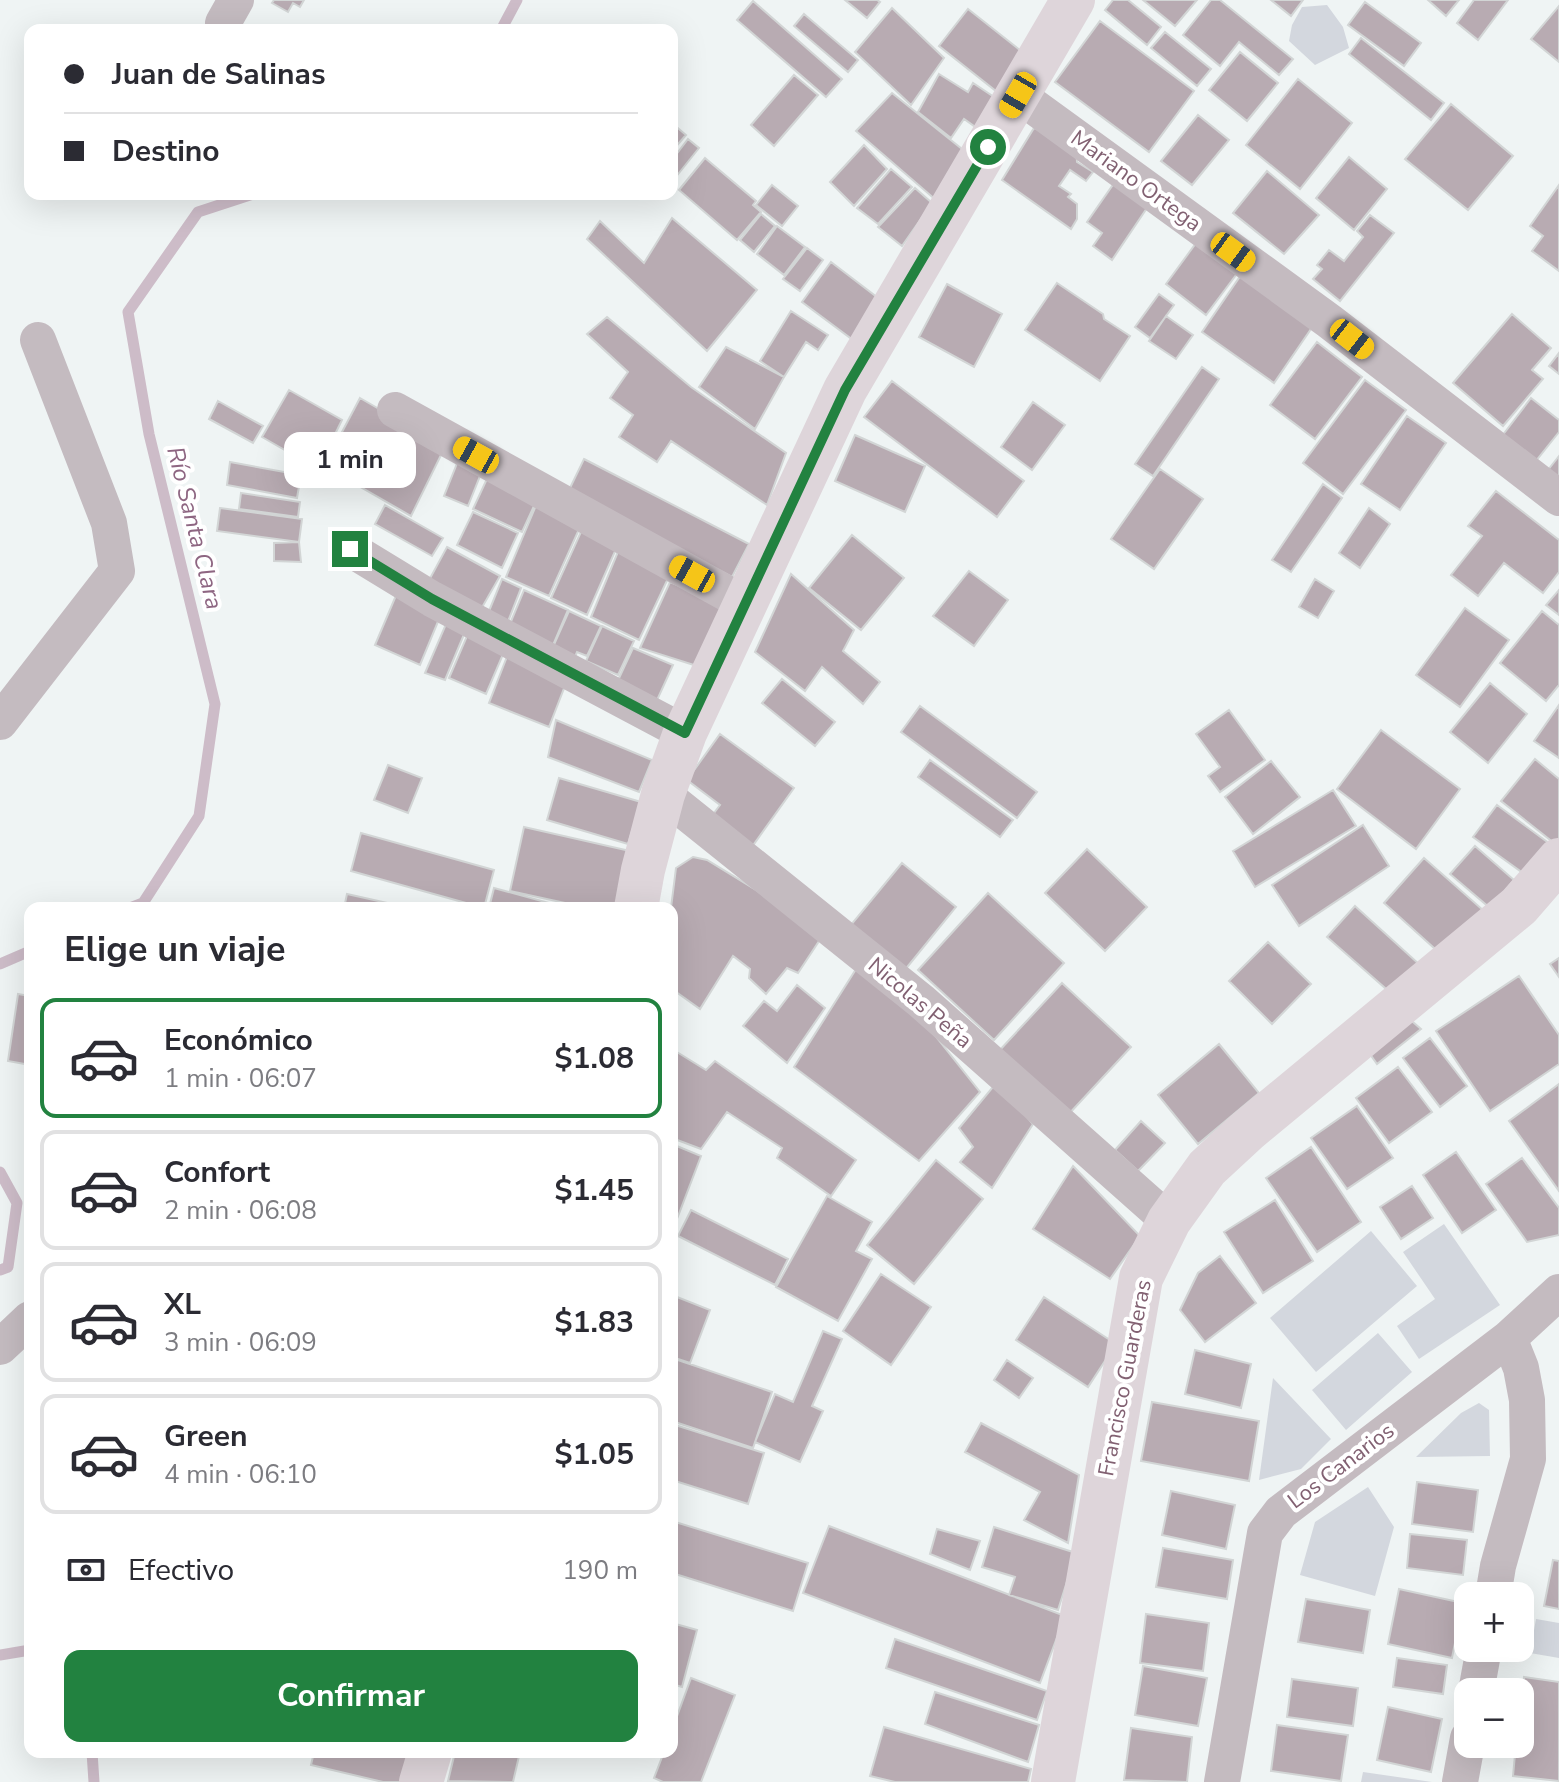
<!DOCTYPE html>
<html lang="es">
<meta charset="utf-8">
<style>
:root{--surface:#fff;--page:#f2f2f3;--text:#2b2b33;--muted:#7c7c81;--line:#e1e1e2;--accent:#228240}
body{margin:0;font-family:"Nunito Sans",sans-serif;background:var(--page);color:var(--text);height:100vh;display:flex;flex-direction:column;font-size:30px;white-space:nowrap}
*{box-sizing:border-box;margin:0}
p{font-size:26px;color:var(--muted)}
.icon{flex:none;width:44px;height:44px;fill:none;stroke:currentColor;stroke-width:2;stroke-linecap:round;stroke-linejoin:round}
.map{position:relative;flex:1;overflow:hidden}
.panel{position:absolute;left:24px;top:902px;width:654px;height:856px;display:flex;flex-direction:column;background:var(--surface);border-radius:16px;box-shadow:0 8px 32px #0002}
.panel>*{flex:none}
.banner{position:absolute;left:24px;top:24px;width:654px;height:176px;border-radius:16px;box-shadow:0 8px 32px #0002;display:grid;align-content:center;height:176px;padding:0 40px;background:var(--surface)}
.tools{position:absolute;left:1454px;top:1582px;display:grid;gap:16px}
.tools a{display:grid;place-items:center;width:80px;height:80px;border-radius:16px;background:var(--surface);box-shadow:0 8px 32px #0002;font-size:40px}
.end{position:absolute;width:36px;height:36px;margin:-18px;border:10px solid #228240;background:#fff;box-shadow:0 0 0 4px #fff}
.from{border-radius:50%}
.bubble{position:absolute;height:56px;border-radius:16px;background:var(--surface);box-shadow:0 8px 32px #0002;font-size:26px;font-weight:700;line-height:56px;text-align:center}
.car{position:absolute;width:24px;height:48px;margin:-24px -12px;border-radius:10px;box-shadow:0 0 6px 2px #0007;background:linear-gradient(#f5c518 24%,#345 0 40%,#f5c518 0 76%,#345 0 86%,#f5c518 0)}
.banner b{display:flex;align-items:center;gap:28px;height:76px;font-size:30px}
.banner b+b{border-top:2px solid var(--line)}
.banner i{width:20px;height:20px;background:var(--text)}
ul{padding:0;list-style:none}
li{display:flex;align-items:center;gap:24px;height:120px;margin:0 16px 12px;padding:0 24px;border:4px solid var(--line);border-radius:16px}
li div{flex:1}
li b{display:block;font-size:30px}
li em{font-style:normal;font-weight:700}
li.on{border-color:var(--accent)}
li>.icon{width:72px;height:72px;stroke-width:1.5}
h2{padding:0 40px;font-size:36px;line-height:96px}
.pay{display:flex;align-items:center;gap:20px;height:88px;padding:0 40px;font-size:30px}
.pay p{margin-inline-start:auto}
.cta{display:flex;gap:16px;margin-top:auto;padding:16px 40px}
.cta a{flex:1;height:92px;border-radius:16px;background:var(--accent);color:#fff;font-size:32px;font-weight:700;line-height:92px;text-align:center}
.map>svg:first-child{display:block}
.green{fill:#d3d7de}
.lines{fill:none;stroke-linecap:round;stroke-linejoin:round}
.stream{stroke:#cdbcc8;stroke-width:11}
.building{fill:#b8abb2;stroke:#d2d5d5;stroke-width:2}
.street{stroke:#c4bbc0;stroke-width:36}
.secondary{stroke:#ded5da;stroke-width:44}
.route{stroke:#228240;stroke-width:10}
.labels{text-anchor:middle;dominant-baseline:central;stroke-width:8;stroke-linejoin:round;paint-order:stroke}
.street-label{font-size:22px;fill:#826172;stroke:#fff}
.water-label{font-size:24px;font-style:italic;fill:#8e6682;stroke:#fff}
</style>
<div class="map">
<svg width="1559" height="1782" viewBox="0 0 1559 1782">
<rect width="100%" height="100%" fill="#eff4f4"/>
<path class="green" d="M1327 5 1343 27 1349 48 1315 65 1289 41 1292 25 1302 7Z
M1444 1224 1500 1305 1419 1359 1397 1326 1435 1299 1403 1252Z
M1371 1231 1417 1286 1316 1372 1270 1318Z
M1378 1333 1412 1372 1346 1430 1312 1390Z
M1273 1378 1331 1439 1301 1469 1259 1480Z
M1479 1403 1489 1410 1490 1456 1416 1457 1461 1413Z
M1368 1487 1394 1527 1375 1596 1300 1575 1315 1522Z
M1536 1619 1559 1623V1658L1530 1653Z
M1363 1772 1432 1782H1361Z"/>
<g class="lines">
<path class="stream" d="M501 30 517 0
M130 908 143 903 199 816 215 704 149 434 128 312 198 212 253 194
M0 964 30 951
M0 1172 17 1203 8 1267 0 1270
M0 1655 30 1650
M92 1752 94 1782"/>
</g>
<path class="building" d="M274 0H304L300 7 293 3 288 12 272 3Z
M845 0H877L880 2 867 18Z
M1113 0H1128L1161 27 1147 45 1105 10Z
M1143 0H1197L1175 26Z
M1211 0H1220L1293 59 1279 75 1239 42 1220 66 1183 35Z
M1271 0H1303L1291 16Z
M1428 0H1459L1446 16Z
M1474 0H1508L1478 40 1457 23Z
M753 1 842 79 826 97 737 20Z
M1365 2 1421 43 1404 66 1348 25Z
M1559 6V62L1531 39Z
M892 8 944 58 911 105 855 52Z
M968 9 1030 58 1001 95 939 46Z
M804 14 858 60 848 72 794 26Z
M1100 21 1194 91 1149 152 1055 82Z
M1165 32 1211 69 1197 86 1151 48Z
M1361 38 1444 103 1431 120 1349 54Z
M1240 52 1278 83 1247 121 1209 90Z
M939 74 968 92 973 83 1000 101 981 131 964 119 951 138 918 112Z
M794 75 818 95 774 146 751 125Z
M1298 79 1352 123 1300 189 1246 145Z
M892 93 967 153 937 201 856 131Z
M1451 104 1513 156 1468 210 1405 159Z
M1198 115 1229 140 1192 185 1161 161Z
M672 123 686 135 672 151Z
M1034 128 1076 144 1077 162 1093 172 1086 181 1070 170 1059 186 1071 194 1068 197 1077 204V219L1071 229 1002 180Z
M688 139 699 148 675 178 672 176V160Z
M864 145 887 169 854 206 830 182Z
M1349 157 1387 189 1354 230 1316 198Z
M705 158 756 201 753 205 761 212 737 240 679 190Z
M891 169 912 187 878 224 857 208Z
M1267 171 1319 215 1284 254 1233 213Z
M1117 179 1151 202 1112 260 1093 246 1102 233 1087 222Z
M772 185 798 206 782 226 756 205Z
M1559 185V271L1532 251 1543 236 1530 226Z
M915 188 932 203 902 246 878 227Z
M761 214 775 226 754 252 740 240Z
M1370 215 1394 233 1340 301 1313 279 1322 269 1317 265 1329 250 1344 261 1363 237 1357 231Z
M672 218 757 290 707 351 587 239 600 221 644 263Z
M777 226 805 247 784 275 757 254Z
M1199 239 1239 271 1206 315 1166 284Z
M807 248 823 260 800 291 783 279Z
M831 262 882 301 853 340 802 302Z
M1241 275 1313 326 1274 383 1202 332Z
M1057 283 1103 314 1104 319 1130 336 1100 381 1025 330Z
M947 284 1002 314 974 367 919 337Z
M1159 294 1174 305 1150 338 1135 327Z
M791 311 828 335 818 350 806 342 784 377 760 361Z
M1512 314 1551 348 1532 370 1543 379 1503 426 1453 383Z
M1166 316 1193 335 1176 359 1149 341Z
M607 317 691 387 786 453 767 505 671 441 657 462 619 437 633 415 610 398 628 372 587 334Z
M1317 342 1362 377 1315 439 1270 405Z
M726 347 784 377 755 429 699 387Z
M1559 353V374L1549 366Z
M1202 367 1219 379 1153 476 1135 464Z
M1365 380 1406 410 1343 494 1303 463Z
M892 381 1024 481 997 517 864 417Z
M289 390 342 420 318 469 262 437Z
M360 398 445 447 411 516 324 466Z
M1531 398 1559 420V432L1535 462 1502 436Z
M218 401 263 426 253 443 209 419Z
M1033 402 1065 425 1032 470 1001 447Z
M1407 416 1446 443 1400 510 1361 484Z
M855 435 925 466 905 512 835 481Z
M460 456 484 466 468 506 444 496Z
M1559 456V487L1544 475Z
M584 459 749 544 732 577 568 492Z
M230 462 301 475 297 498 227 485Z
M1160 469 1203 499 1154 569 1111 539Z
M491 470 540 493 522 532 473 509Z
M1323 484 1342 498 1291 572 1272 560Z
M1496 491 1559 540V572L1543 593 1504 563 1478 596 1451 575 1482 536 1468 526Z
M241 493 300 502 298 517 239 509Z
M537 503 581 525 549 596 506 577Z
M385 505 443 538 432 556 375 524Z
M220 508 302 519 299 542 217 531Z
M1369 508 1390 524 1360 568 1339 553Z
M473 512 518 533 502 568 457 545Z
M585 523 620 540 587 615 551 598Z
M852 535 904 578 861 630 809 588Z
M299 542 301 562 274 561V543Z
M622 542 672 570 639 640 591 617Z
M447 547 500 576 480 611 428 582Z
M969 571 1008 600 974 646 933 616Z
M791 574 854 630 843 651 880 682 863 704 822 667 805 691 755 652Z
M502 579 521 588 507 624 487 616Z
M1315 579 1334 591 1318 618 1299 607Z
M670 582 723 604 697 666 640 648Z
M524 590 568 610 551 650 507 631Z
M1559 590V615L1546 605Z
M397 593 442 612 420 665 375 645Z
M1465 608 1509 640 1460 707 1416 675Z
M569 611 601 626 587 656 577 652 574 659 552 649Z
M1542 611 1559 625V685L1546 701 1500 663Z
M446 624 465 632 445 680 425 673Z
M602 626 634 641 618 675 586 661Z
M467 636 504 652 486 694 449 678Z
M633 648 673 665 653 709 613 691Z
M508 654 568 678 549 727 489 703Z
M782 679 835 722 815 746 762 703Z
M1490 683 1527 714 1488 763 1450 732Z
M1559 705V758L1534 741Z
M920 706 1037 792 1017 818 901 732Z
M1229 710 1265 760 1220 792 1208 776 1220 767 1196 734Z
M556 720 652 760 639 792 548 757Z
M1381 730 1460 789 1416 849 1337 789Z
M720 734 794 788 749 851 708 821 720 805 687 780Z
M1535 759 1559 779V847L1501 801Z
M930 760 1013 820 1000 837 918 777Z
M1271 761 1300 797 1253 834 1225 797Z
M388 765 422 778 408 813 374 800Z
M559 778 641 802 628 844 547 820Z
M1333 790 1356 826 1255 887 1233 851Z
M1497 805 1550 844 1527 876 1473 837Z
M1363 825 1389 866 1299 926 1272 885Z
M524 827 630 851 618 908H588L510 891Z
M361 833 494 870 484 908 351 871Z
M1475 846 1514 880 1490 908 1450 874Z
M1087 849 1147 907 1105 951 1045 893Z
M693 857 707 860 825 932 798 973 787 968 766 994 749 978 750 969 733 956 700 1009 672 989 671 908 676 868Z
M1424 858 1484 911 1444 957 1384 903Z
M902 863 956 907 904 971 850 926Z
M494 888 567 908H489Z
M988 893 1064 963 994 1040 918 970Z
M347 894 401 906V908H344Z
M1355 906 1420 965 1393 995 1327 937Z
M1268 942 1311 984 1272 1024 1229 981Z
M1559 958V977L1550 964Z
M858 966 914 1009 980 1092 919 1161 794 1067Z
M1519 976 1559 1035V1064L1490 1111 1436 1031Z
M1062 983 1131 1047 1067 1116 998 1052Z
M797 985 825 1008 787 1063 743 1026 764 1001 777 1011Z
M18 994 30 996V1065L8 1061Z
M1399 1010 1421 1029 1377 1064 1365 1047Z
M1430 1038 1467 1086 1440 1107 1403 1058Z
M1219 1044 1259 1093 1198 1144 1158 1095Z
M672 1049 706 1070 715 1061 856 1160 831 1196 777 1158 782 1148 727 1112 701 1149 672 1138Z
M1398 1067 1432 1112 1389 1143 1356 1098Z
M997 1082 1033 1124 992 1188 960 1162 973 1147 959 1128Z
M1559 1084V1191L1509 1121Z
M1357 1106 1393 1158 1347 1189 1311 1138Z
M1141 1121 1165 1143 1138 1171 1115 1150Z
M672 1144 701 1156 672 1232Z
M1311 1147 1361 1222 1317 1252 1266 1178Z
M1456 1152 1496 1210 1462 1233 1423 1175Z
M1522 1158 1559 1208V1235L1527 1242 1486 1184Z
M936 1160 983 1199 914 1284 867 1245Z
M1073 1166 1140 1236 1110 1279 1033 1229Z
M1412 1186 1433 1218 1401 1239 1380 1207Z
M827 1196 872 1222 856 1251 872 1259 838 1321 776 1287Z
M1275 1200 1313 1261 1263 1293 1224 1232Z
M691 1210 788 1259 775 1285 678 1236Z
M1220 1256 1256 1303 1205 1342 1180 1310 1198 1273Z
M881 1274 931 1307 891 1365 843 1331Z
M672 1295 710 1310 690 1363 672 1357Z
M1044 1297 1116 1344 1088 1387 1016 1340Z
M823 1331 842 1339 812 1406 823 1411 800 1462 755 1442 775 1394 793 1402Z
M1195 1350 1251 1364 1241 1408 1185 1394Z
M672 1358 772 1392 753 1448 672 1421Z
M1007 1360 1033 1378 1019 1398 994 1380Z
M1152 1402 1259 1421 1249 1481 1141 1461Z
M981 1423 1079 1475 1068 1543 1024 1520 1040 1492 965 1452Z
M672 1424 764 1453 748 1504 672 1480Z
M1417 1482 1478 1490 1473 1532 1412 1524Z
M1171 1491 1235 1505 1226 1549 1162 1535Z
M672 1521 808 1563 793 1611 672 1573Z
M829 1526 1065 1616 1040 1683 803 1593Z
M994 1527 1076 1553 1058 1610 1009 1595 1015 1577 982 1567Z
M937 1529 980 1541 970 1570 930 1554Z
M1410 1534 1467 1540 1463 1575 1407 1568Z
M1163 1548 1233 1560 1227 1599 1156 1587Z
M1553 1560 1559 1561V1609L1544 1606Z
M1399 1589 1463 1603 1452 1658 1388 1644Z
M1306 1599 1370 1610 1363 1653 1298 1642Z
M1146 1614 1209 1623 1203 1671 1140 1663Z
M672 1623 697 1630 682 1687 672 1684Z
M895 1639 1047 1691 1037 1720 886 1668Z
M1397 1658 1447 1665 1443 1694 1393 1687Z
M1143 1666 1207 1678 1198 1726 1135 1715Z
M1524 1677 1559 1682V1781L1513 1776 1516 1744H1520Z
M691 1678 735 1695 701 1782H663L654 1778 664 1752H672V1730Z
M1292 1679 1358 1688 1353 1726 1287 1717Z
M935 1692 1039 1725 1028 1762 925 1724Z
M1388 1707 1442 1719 1431 1772 1377 1760Z
M1277 1725 1348 1735 1341 1781 1271 1771Z
M884 1727 1031 1769 1028 1782H895L870 1776Z
M1131 1728 1192 1737 1187 1782 1124 1780Z
M314 1752H412L406 1782H383L311 1765Z
M455 1752H520L513 1782 448 1781Z"/>
<g class="lines">
<path class="street" d="M223 23 236 0
M1018 95 1329 321 1559 498
M395 410 746 604
M350 549 432 599 685 733
M0 722 117 571 109 523 38 340
M663 794 921 1001 1169 1221
M0 1347 30 1319
M1493 1596 1498 1566 1528 1459 1527 1400 1521 1368 1509 1338 1559 1292
M1476 1692 1484 1648
M1222 1782 1265 1533 1281 1512 1509 1338
M1460 1782 1468 1738"/>
<path class="secondary" d="M636 908 643 870 663 794 685 733 845 390 1073 0
M421 1782 430 1752
M1053 1782 1141 1278 1169 1221 1207 1168 1247 1131 1519 906 1559 860"/>
</g>
<g class="lines">
<path class="route" d="M350 549 432 599 685 733 845 390 988 147"/>
</g>
<g class="labels">
<g class="street-label">
<text transform="translate(1136 181) rotate(36)">Mariano Ortega</text>
<text transform="translate(920 1003) rotate(40)">Nicolas Peña</text>
<text transform="translate(1125 1378) rotate(-79)">Francisco Guarderas</text>
<text transform="translate(1341 1466) rotate(-37)">Los Canarios</text>
</g>
<g class="water-label">
<text transform="translate(195 528) rotate(76)">Río Santa Clara</text>
</g>
</g>
</svg>
<div class="tools">
<a>+</a>
<a>−</a>
</div>
<i class="end from" style="left:988px;top:147px"></i>
<i class="end" style="left:350px;top:549px"></i>
<div class="bubble" style="left:284px;top:432px;width:132px">1 min</div>
<i class="car" style="left:1018px;top:95px;rotate:210deg"></i>
<i class="car" style="left:1233px;top:252px;rotate:126deg"></i>
<i class="car" style="left:1352px;top:339px;rotate:128deg"></i>
<i class="car" style="left:476px;top:455px;rotate:299deg"></i>
<i class="car" style="left:692px;top:574px;rotate:299deg"></i>
<div class="banner">
<b><i class="from"></i>Juan de Salinas</b>
<b><i></i>Destino</b>
</div>
<section class="panel">
<h2>Elige un viaje</h2>
<ul>
<li class="on"><svg class="icon" aria-label="car" viewBox="0 0 24 24"><path d="M5 17H2v-5l4-1 3-4h7l3 4 3 1v5h-3M9 17h6M6 11h13"/><circle cx="7" cy="17" r="2"/><circle cx="17" cy="17" r="2"/></svg><div><b>Económico</b><p>1 min · 06:07</p></div><em>$1.08</em></li>
<li><svg class="icon" aria-label="car" viewBox="0 0 24 24"><path d="M5 17H2v-5l4-1 3-4h7l3 4 3 1v5h-3M9 17h6M6 11h13"/><circle cx="7" cy="17" r="2"/><circle cx="17" cy="17" r="2"/></svg><div><b>Confort</b><p>2 min · 06:08</p></div><em>$1.45</em></li>
<li><svg class="icon" aria-label="car" viewBox="0 0 24 24"><path d="M5 17H2v-5l4-1 3-4h7l3 4 3 1v5h-3M9 17h6M6 11h13"/><circle cx="7" cy="17" r="2"/><circle cx="17" cy="17" r="2"/></svg><div><b>XL</b><p>3 min · 06:09</p></div><em>$1.83</em></li>
<li><svg class="icon" aria-label="car" viewBox="0 0 24 24"><path d="M5 17H2v-5l4-1 3-4h7l3 4 3 1v5h-3M9 17h6M6 11h13"/><circle cx="7" cy="17" r="2"/><circle cx="17" cy="17" r="2"/></svg><div><b>Green</b><p>4 min · 06:10</p></div><em>$1.05</em></li>
</ul>
<div class="pay"><svg class="icon" aria-label="cash" viewBox="0 0 24 24"><path d="M3 7h18v10H3z"/><circle cx="12" cy="12" r="2"/></svg>Efectivo<p>190 m</p></div>
<div class="cta"><a>Confirmar</a></div>
</section>
</div>
